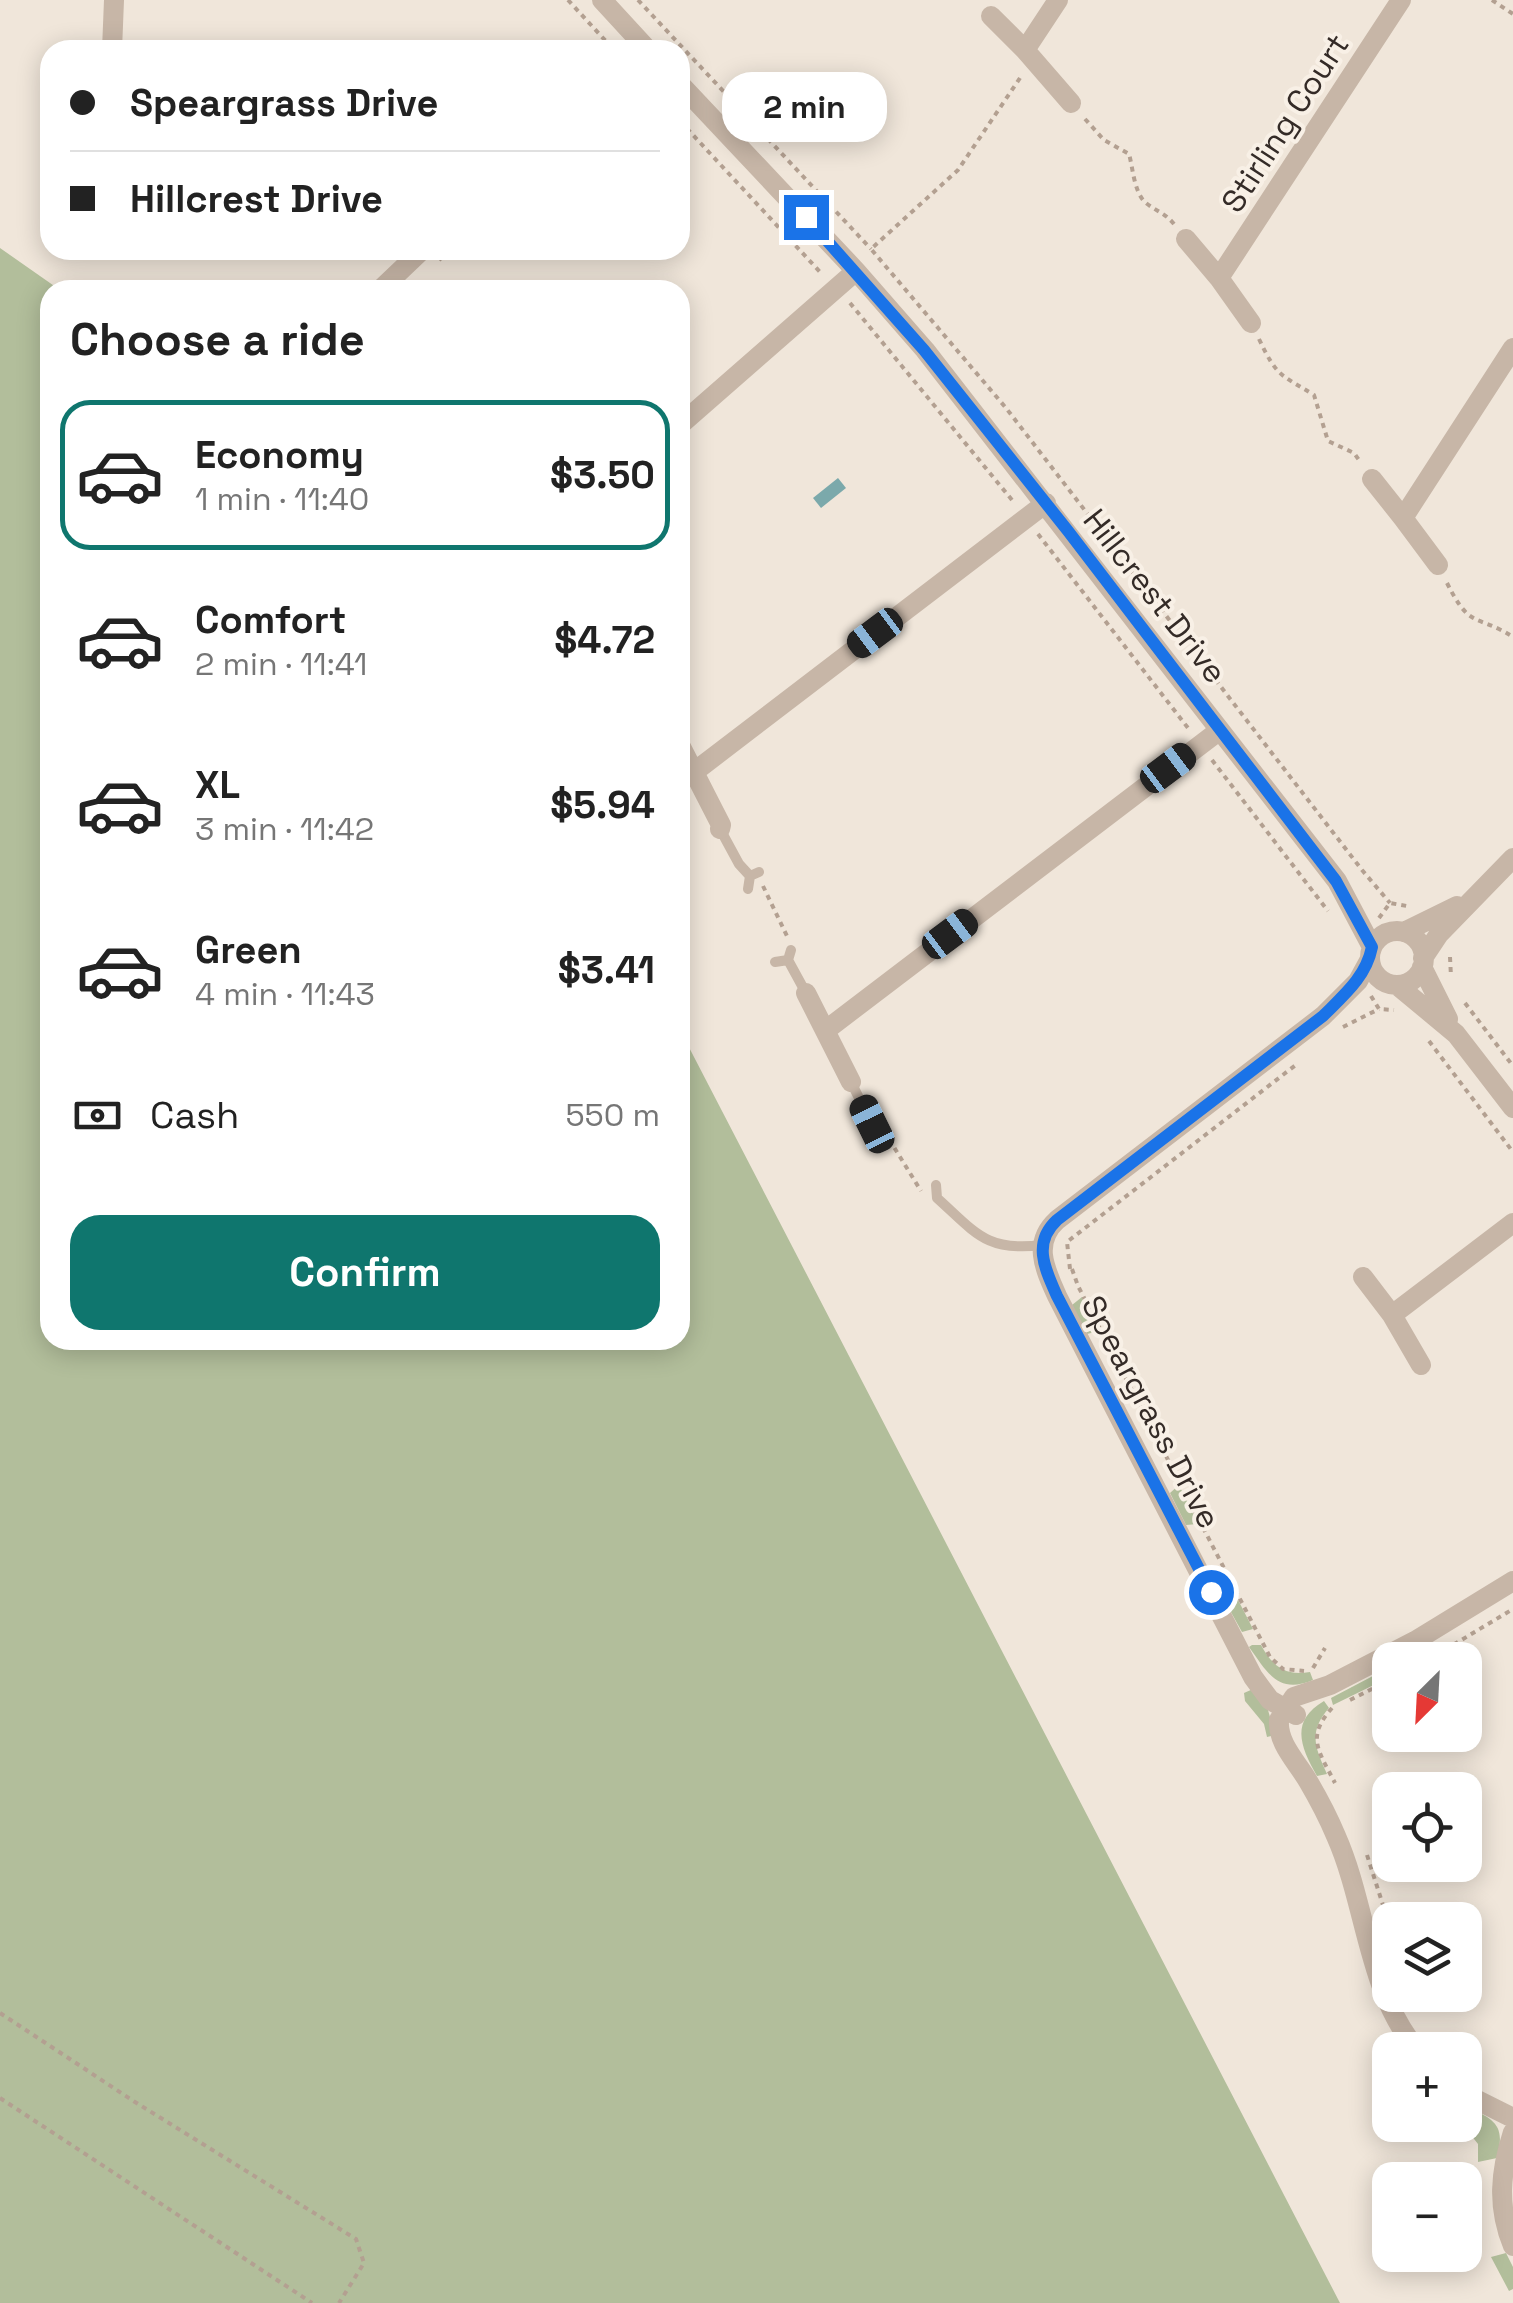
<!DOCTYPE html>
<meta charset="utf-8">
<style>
:root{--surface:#fff;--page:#f6f6f6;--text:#222;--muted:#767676;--line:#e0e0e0;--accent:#0f766e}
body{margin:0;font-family:"Space Grotesk",sans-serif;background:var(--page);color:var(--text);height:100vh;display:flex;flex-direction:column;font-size:38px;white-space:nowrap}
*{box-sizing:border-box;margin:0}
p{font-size:32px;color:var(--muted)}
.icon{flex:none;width:55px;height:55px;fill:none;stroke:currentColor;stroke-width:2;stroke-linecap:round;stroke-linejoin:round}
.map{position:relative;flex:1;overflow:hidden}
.drawer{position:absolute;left:40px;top:280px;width:650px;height:1070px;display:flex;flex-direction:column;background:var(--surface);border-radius:30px;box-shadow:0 5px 25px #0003}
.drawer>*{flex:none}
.top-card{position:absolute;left:40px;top:40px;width:650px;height:220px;border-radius:30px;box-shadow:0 5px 25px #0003;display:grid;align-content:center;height:220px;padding:0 30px;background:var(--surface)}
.needle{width:65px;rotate:204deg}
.controls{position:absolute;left:1372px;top:1642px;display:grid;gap:20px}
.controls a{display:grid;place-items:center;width:110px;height:110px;border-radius:20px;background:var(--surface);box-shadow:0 5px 25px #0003;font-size:50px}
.end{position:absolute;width:45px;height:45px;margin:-22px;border:12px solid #1a73e8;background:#fff;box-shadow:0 0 0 5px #fff}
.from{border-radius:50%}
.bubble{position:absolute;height:70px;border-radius:30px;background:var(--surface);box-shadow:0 5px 25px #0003;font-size:32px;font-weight:700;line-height:70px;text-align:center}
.car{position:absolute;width:30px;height:60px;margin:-30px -15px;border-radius:12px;box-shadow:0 0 8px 2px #0007;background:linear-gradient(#222 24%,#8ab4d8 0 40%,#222 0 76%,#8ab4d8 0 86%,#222 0)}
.top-card b{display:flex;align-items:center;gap:35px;height:95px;font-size:38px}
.top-card b+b{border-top:2px solid var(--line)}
.top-card i{width:25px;height:25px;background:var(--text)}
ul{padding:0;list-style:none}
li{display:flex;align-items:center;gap:30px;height:150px;margin:0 20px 15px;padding:0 10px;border:5px solid transparent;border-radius:30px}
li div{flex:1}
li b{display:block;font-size:38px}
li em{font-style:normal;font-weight:700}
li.selected{border-color:var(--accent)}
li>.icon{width:90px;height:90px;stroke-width:1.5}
h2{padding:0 30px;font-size:45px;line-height:120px}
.pay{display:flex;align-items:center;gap:25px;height:110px;padding:0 30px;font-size:38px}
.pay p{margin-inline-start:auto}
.primary-button{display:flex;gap:20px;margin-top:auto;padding:20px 30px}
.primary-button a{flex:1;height:115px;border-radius:30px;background:var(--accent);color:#fff;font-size:40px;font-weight:700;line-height:115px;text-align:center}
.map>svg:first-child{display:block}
.green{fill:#b2be9b}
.water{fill:#7ba9ab}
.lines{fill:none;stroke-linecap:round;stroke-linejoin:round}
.path{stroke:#b3a091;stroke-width:4;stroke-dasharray:5 5;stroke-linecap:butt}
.service{stroke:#c7b6a7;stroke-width:10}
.minor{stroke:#c7b6a7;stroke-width:20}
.route{stroke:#1a73e8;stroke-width:12}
.labels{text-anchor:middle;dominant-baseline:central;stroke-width:8;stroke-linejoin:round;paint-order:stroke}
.street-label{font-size:32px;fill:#342b27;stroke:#f8f0e6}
</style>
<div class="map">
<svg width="1513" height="2303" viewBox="0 0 1513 2303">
<rect width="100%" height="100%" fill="#f0e6da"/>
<path class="green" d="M0 248 60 290H50V1340H680V1030L1340 2303H0Z
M1082 1297 1099 1331 1087 1334 1072 1305Z
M1179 1485 1198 1524 1186 1525 1170 1493Z
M1236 1596 1253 1629 1242 1632 1227 1605Z
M1252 1645H1261C1273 1667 1285 1676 1310 1672L1313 1680C1278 1695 1267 1672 1249 1647Z
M1390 1667V1677L1333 1705 1331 1698Z
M1253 1689 1268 1710 1275 1735 1267 1737 1264 1724 1245 1701 1244 1693Z
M1324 1701 1329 1708C1308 1732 1315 1747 1327 1774L1317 1776C1300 1746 1290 1721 1324 1701Z
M1466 2105C1494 2121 1506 2123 1497 2158L1478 2162V2144L1463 2125Z
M1506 2253 1513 2267V2289L1509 2291 1491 2257Z"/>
<path class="water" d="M838 478 846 488 821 508 813 498Z"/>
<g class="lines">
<path class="path" d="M568 0 614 50
M638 0 871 249
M1492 0 1513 14
M1020 78 958 170 871 249 1006 408 1362 870 1390 903
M1085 119 1104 140 1129 154C1133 168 1134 193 1146 203 1156 211 1165 213 1174 224
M680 121 821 273
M439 260 451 250
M850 303 1012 500
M1259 339C1277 377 1280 374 1314 395L1328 441 1354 453 1361 463
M1038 534 1188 728
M1447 583C1471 631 1476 613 1513 637
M1212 760 1328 911
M763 886 787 936
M1379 918 1390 903 1407 906
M1450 957 1451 977
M1371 996 1379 1009 1394 1010
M1465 1003 1513 1066
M1343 1027 1379 1009
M1429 1041 1513 1152
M884 1131 921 1191
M1070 1269 1067 1242 1297 1064
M1072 1269 1078 1286 1270 1657 1283 1669 1304 1671
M1428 1660 1513 1609
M1313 1668 1325 1648
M1350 1700 1390 1680
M1332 1708C1306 1737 1318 1750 1335 1783
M1367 1855 1390 1927
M0 2013 135 2102 356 2239 364 2263 339 2303
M1434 2035 1447 2050
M1465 2066 1478 2075
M0 2098 312 2303"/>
<path class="service" d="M720 829 739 864 750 876
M748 889 750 876 759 872
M788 960 806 993
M775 962 788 960 791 950
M851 1082 872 1124
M936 1185 937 1198C976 1233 986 1252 1042 1245"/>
<path class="minor" d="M602 0 648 50
M1058 0 1025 50 1071 103
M991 16 1025 50
M112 50 114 0
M680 84 856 271 925 350 1337 881 1372 947
M1186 239 1219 278
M380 290 422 250
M1251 323 1219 278 1401 0
M680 425 856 271
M1372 479 1403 518
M1438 565 1403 518 1513 348
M680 745 721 825 720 829
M694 772 1046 503
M1370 958a27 27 0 1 1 54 0a27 27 0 1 1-54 0Z
M1404 932 1457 906
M1423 958 1439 934 1513 858
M1422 967 1448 1019
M1397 985 1456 1034 1513 1108
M806 993 851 1082
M826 1030 1220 730
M1363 1277 1392 1315
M1421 1365 1392 1315 1513 1223
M1296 1715 1270 1700 1253 1677 1057 1296C1045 1269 1032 1243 1057 1220L1323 1016 1358 981 1370 959
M1417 2050C1367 1990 1367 1906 1336 1836 1328 1817 1318 1798 1308 1781 1297 1762 1277 1743 1279 1720L1294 1697 1330 1685 1415 1641 1513 1581
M1465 2094 1513 2118
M1513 2132C1500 2172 1497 2207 1513 2246"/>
</g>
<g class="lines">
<path class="route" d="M806 217 924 350 1068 531 1336 881 1372 947C1366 977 1344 995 1323 1016L1057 1220C1032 1243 1045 1269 1057 1296L1211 1592"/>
</g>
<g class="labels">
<g class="street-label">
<text transform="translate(1285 123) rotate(-57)">Stirling Court</text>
<text transform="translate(1155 596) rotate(52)">Hillcrest Drive</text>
<text transform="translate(1151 1412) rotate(62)">Speargrass Drive</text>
</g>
</g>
</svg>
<div class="controls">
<a><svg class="needle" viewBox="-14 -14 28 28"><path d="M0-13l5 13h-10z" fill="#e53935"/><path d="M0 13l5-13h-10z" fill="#767676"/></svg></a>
<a><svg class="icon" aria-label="locate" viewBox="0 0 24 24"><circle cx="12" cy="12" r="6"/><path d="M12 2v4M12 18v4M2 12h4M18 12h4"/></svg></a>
<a><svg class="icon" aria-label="layers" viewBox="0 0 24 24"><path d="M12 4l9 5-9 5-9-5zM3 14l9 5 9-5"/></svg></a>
<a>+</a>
<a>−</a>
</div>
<i class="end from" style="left:1211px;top:1592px"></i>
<i class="end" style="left:806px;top:217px"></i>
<div class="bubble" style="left:722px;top:72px;width:165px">2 min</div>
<i class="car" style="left:875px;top:633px;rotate:233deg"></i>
<i class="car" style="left:1168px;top:768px;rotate:53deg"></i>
<i class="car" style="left:950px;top:934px;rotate:53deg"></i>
<i class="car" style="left:872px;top:1124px;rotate:334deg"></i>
<div class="top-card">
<b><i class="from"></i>Speargrass Drive</b>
<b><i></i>Hillcrest Drive</b>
</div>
<section class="drawer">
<h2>Choose a ride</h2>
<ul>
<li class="selected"><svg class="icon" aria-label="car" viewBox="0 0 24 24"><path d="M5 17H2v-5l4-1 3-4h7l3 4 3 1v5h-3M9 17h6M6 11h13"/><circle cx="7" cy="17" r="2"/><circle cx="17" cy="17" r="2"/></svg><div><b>Economy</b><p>1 min · 11:40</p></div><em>$3.50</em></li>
<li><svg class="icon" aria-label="car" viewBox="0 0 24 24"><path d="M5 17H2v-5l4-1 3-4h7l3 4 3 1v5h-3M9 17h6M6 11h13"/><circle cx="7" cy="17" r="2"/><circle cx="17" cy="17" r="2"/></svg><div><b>Comfort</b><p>2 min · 11:41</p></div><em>$4.72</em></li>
<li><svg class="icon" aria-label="car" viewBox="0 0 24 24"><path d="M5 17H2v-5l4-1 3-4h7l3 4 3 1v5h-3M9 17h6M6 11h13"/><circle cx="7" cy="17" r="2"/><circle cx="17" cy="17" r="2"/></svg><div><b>XL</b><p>3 min · 11:42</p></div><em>$5.94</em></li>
<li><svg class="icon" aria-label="car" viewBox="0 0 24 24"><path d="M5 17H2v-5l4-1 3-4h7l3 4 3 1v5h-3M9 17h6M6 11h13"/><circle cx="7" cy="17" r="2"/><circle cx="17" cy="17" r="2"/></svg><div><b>Green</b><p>4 min · 11:43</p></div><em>$3.41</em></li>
</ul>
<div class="pay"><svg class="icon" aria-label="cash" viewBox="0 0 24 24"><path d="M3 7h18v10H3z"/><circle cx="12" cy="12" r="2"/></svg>Cash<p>550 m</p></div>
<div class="primary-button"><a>Confirm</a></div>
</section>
</div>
